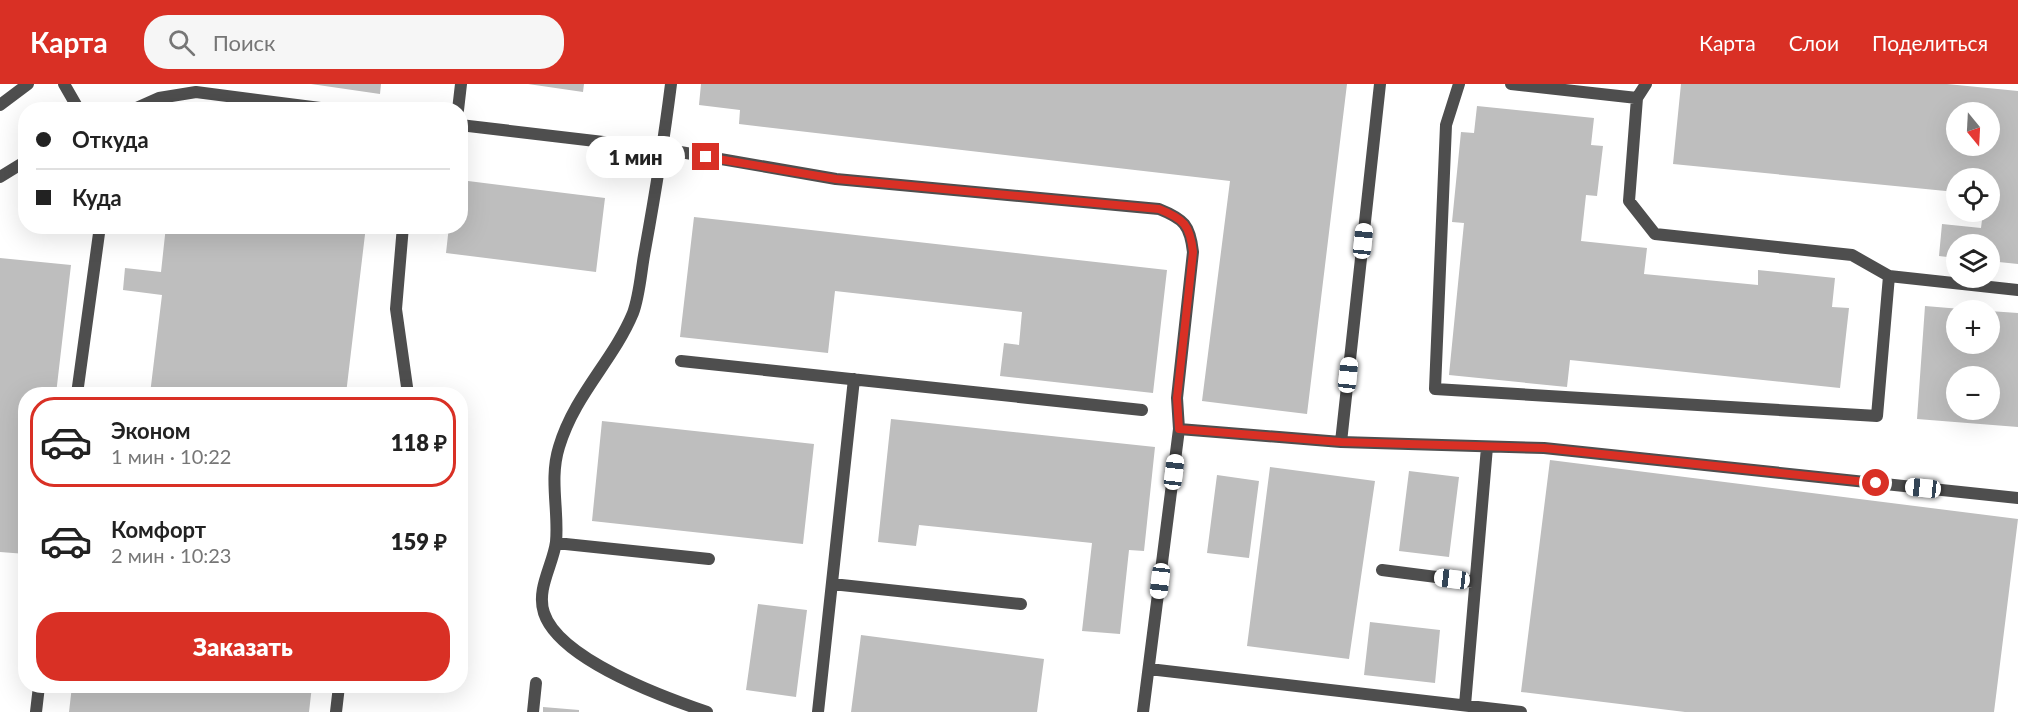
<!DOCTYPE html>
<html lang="ru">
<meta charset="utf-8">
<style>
:root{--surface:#fff;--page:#f6f6f6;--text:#222;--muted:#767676;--line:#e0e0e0;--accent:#d93025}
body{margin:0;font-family:Lato,sans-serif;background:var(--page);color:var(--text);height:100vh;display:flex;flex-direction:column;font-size:22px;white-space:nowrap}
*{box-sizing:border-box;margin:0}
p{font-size:20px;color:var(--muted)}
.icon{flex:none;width:33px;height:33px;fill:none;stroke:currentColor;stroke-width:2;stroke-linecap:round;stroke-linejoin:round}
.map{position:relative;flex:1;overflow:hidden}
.details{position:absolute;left:18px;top:303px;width:450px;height:306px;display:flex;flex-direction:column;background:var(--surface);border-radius:24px;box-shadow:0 6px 24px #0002}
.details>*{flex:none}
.top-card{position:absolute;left:18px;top:18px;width:450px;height:132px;border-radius:24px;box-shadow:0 6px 24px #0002;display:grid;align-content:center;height:132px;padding:0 18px;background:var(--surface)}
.needle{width:39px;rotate:162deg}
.buttons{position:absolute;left:1946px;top:18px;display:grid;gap:12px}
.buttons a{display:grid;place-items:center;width:54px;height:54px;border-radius:50%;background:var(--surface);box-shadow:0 6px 24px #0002;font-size:30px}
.end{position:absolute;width:27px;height:27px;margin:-14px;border:8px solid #d93025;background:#fff;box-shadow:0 0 0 3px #fff}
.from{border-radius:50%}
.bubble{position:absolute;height:42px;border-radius:21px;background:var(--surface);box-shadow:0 6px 24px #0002;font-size:20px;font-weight:800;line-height:42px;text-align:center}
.car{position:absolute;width:18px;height:36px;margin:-18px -9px;border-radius:8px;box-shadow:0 0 4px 2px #0007;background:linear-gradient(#fff 24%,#345 0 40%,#fff 0 76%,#345 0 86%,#fff 0)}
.top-card b{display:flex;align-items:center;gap:21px;height:57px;font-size:22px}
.top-card b+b{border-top:2px solid var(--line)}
.top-card i{width:15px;height:15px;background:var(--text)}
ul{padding:10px 0 0;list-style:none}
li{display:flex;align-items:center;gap:18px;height:90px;margin:0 12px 9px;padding:0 6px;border:3px solid transparent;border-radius:24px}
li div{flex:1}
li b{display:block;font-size:22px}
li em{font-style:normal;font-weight:800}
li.selected{border-color:var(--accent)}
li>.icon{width:54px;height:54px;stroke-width:1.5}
.button{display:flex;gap:12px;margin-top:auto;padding:12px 18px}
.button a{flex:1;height:69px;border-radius:24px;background:var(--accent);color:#fff;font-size:24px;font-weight:800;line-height:69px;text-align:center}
header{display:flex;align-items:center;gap:36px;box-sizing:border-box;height:84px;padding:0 30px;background:var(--accent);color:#fff}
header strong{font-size:28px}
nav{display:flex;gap:33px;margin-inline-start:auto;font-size:21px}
.search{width:420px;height:54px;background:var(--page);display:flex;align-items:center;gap:15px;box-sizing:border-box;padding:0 21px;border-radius:24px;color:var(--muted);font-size:22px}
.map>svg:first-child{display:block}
.building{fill:#bebebe;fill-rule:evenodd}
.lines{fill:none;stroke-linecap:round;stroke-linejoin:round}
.service{stroke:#4e4e4e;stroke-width:12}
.route{stroke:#d93025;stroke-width:8}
</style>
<header>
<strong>Карта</strong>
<div class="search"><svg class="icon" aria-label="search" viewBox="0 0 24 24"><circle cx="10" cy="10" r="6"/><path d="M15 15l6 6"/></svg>Поиск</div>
<nav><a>Карта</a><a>Слои</a><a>Поделиться</a></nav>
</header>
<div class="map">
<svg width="2018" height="628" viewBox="0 0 2018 628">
<rect width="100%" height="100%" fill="#fff"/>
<path class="building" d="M311 0H381L380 10Z
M528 0H584L583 8Z
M701 0H1347L1307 330 1202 317 1230 97 739 40 740 26 699 21Z
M1681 0H1947L2018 7V180L1989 177V160H1956V174L1939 172 1942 140 1981 144 1983 128H1989V94H1956V108L1673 80ZM1956 28H1989V62H1956Z
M1477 22 1594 34 1591 61 1603 62 1597 112 1586 111 1581 157 1647 164 1644 190 1758 201V186L1835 194 1832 223 1849 224 1840 304 1570 276 1567 303 1449 291 1464 139 1452 138 1461 48 1474 49Z
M460 96 605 114 596 188 446 169 449 142H460Z
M694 133 1167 186 1153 309 1000 292 1004 259 1019 261 1022 228 835 207 828 269 680 253Z
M166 142H366L346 310H150L162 211 123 206 125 184 161 188Z
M0 174 71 181 56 310H26V470L0 468Z
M1925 222 1961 225 1956 226V260H1989V227L2018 229V343L1917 335ZM1956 292H1989V326H1956Z
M891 335 1155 363 1144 467 1129 466 1120 550 1082 547 1092 459 919 441 916 462 878 458Z
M602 337 814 360 803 460 592 437Z
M1550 376 2018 435 1994 628H1685L1521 608Z
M1270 383 1375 397 1349 575 1247 562Z
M1409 387 1459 393 1449 473 1399 467Z
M1217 391 1259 397 1249 474 1207 469Z
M758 520 807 526 796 613 746 606Z
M1370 538 1440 546 1435 599 1364 591Z
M861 551 1044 575 1037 628H851Z
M72 602H312L309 628H69Z
M543 623 579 626V628H543Z"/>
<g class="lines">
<path class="service" d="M64 0 79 26
M671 0C664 56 655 111 645 166 641 186 640 210 633 229 613 277 575 310 559 363 549 395 559 427 556 458 553 481 536 505 544 529 559 575 663 613 707 628
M1459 0 1446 41 1435 305 1877 332 1889 192
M1511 0 1637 14
M1646 0 1637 14 1629 117 1655 150 1852 171 1889 192 2018 206
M0 21 28 0
M132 26 159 14 196 8 336 26
M458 26 461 0
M460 41 663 65 836 95 1159 125C1184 135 1190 141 1193 168L1177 314 1179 345 1143 628
M0 93 26 77
M403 142 396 225 408 310
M681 277 1142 326
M77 310 100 142
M1179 345 1341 358 1544 364 2018 414
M1341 358 1380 0
M556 459 709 475
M1382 486 1475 498
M832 500 1021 520
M1149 585 1521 628
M1465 621 1487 363
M36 628 39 602
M336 628 339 602
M533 628 536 599
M818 628 854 295"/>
</g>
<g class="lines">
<path class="route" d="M706 73 836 95 1159 125C1184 135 1190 141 1193 168L1177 314 1179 345 1341 358 1544 364 1876 399"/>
</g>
</svg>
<div class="buttons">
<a><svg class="needle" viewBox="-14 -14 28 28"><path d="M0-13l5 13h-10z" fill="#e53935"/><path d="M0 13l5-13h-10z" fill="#767676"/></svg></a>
<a><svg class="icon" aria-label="locate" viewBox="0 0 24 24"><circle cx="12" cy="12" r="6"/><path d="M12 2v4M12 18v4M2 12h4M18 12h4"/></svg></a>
<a><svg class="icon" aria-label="layers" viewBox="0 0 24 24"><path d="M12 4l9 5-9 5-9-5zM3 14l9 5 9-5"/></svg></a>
<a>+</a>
<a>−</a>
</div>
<i class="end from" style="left:1876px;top:399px"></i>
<i class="end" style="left:706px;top:73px"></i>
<div class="bubble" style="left:586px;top:52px;width:99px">1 мин</div>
<i class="car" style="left:1363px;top:157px;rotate:6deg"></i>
<i class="car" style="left:1348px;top:291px;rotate:6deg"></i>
<i class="car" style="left:1174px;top:388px;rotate:7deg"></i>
<i class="car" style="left:1923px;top:404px;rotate:276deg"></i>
<i class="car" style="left:1452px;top:495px;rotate:277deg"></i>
<i class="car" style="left:1160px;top:497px;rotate:187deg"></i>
<div class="top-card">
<b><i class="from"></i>Откуда</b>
<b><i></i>Куда</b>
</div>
<section class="details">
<ul>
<li class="selected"><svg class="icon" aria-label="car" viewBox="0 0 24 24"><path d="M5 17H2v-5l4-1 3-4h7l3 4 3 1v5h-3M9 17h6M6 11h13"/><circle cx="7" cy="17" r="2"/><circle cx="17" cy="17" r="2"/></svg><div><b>Эконом</b><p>1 мин · 10:22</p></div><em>118 ₽</em></li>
<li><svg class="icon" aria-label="car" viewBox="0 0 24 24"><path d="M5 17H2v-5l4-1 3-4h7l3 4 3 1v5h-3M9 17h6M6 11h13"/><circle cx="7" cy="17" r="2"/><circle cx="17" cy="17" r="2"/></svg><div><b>Комфорт</b><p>2 мин · 10:23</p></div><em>159 ₽</em></li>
</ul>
<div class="button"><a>Заказать</a></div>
</section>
</div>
